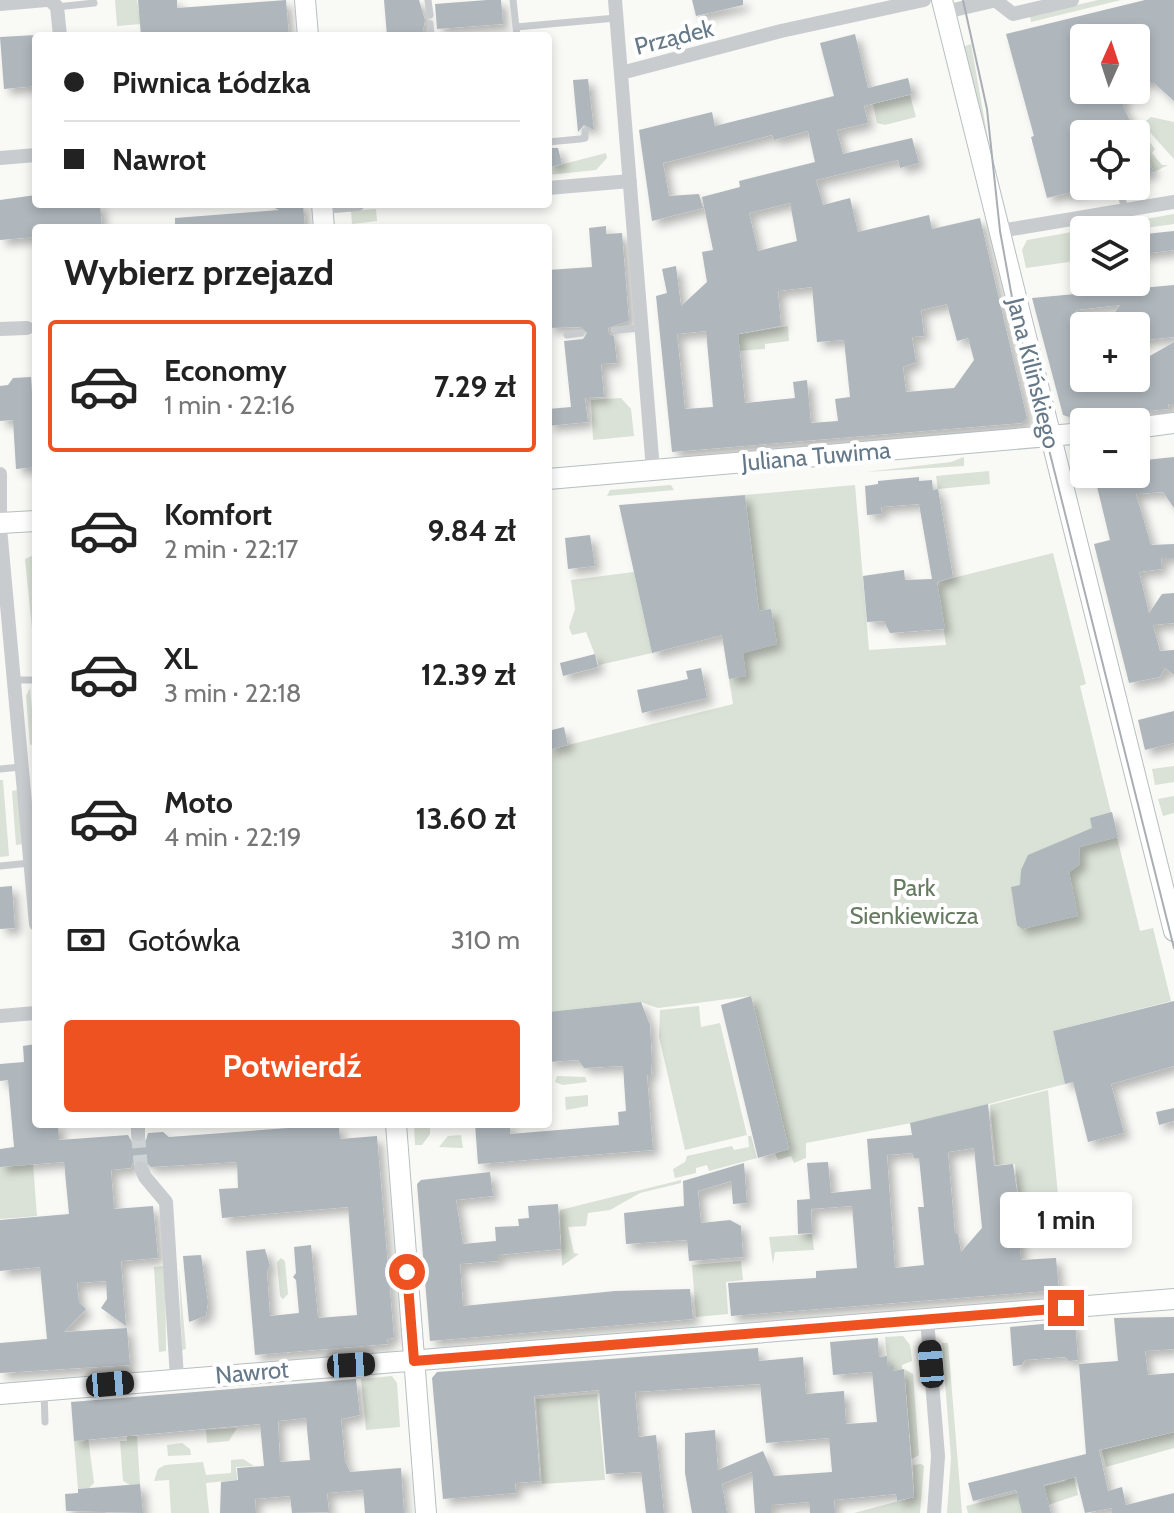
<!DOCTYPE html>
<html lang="pl">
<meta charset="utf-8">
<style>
:root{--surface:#fff;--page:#f6f6f6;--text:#222;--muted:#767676;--line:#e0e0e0;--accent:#ee5220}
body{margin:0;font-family:Cabin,sans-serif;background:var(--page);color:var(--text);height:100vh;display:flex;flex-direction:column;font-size:30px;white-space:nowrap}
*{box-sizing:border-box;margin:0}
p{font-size:26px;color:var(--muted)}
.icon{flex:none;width:44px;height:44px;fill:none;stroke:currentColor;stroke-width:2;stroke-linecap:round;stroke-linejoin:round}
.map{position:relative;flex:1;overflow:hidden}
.drawer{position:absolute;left:32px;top:224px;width:520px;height:904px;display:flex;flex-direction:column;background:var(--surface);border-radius:8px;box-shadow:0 4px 12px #0003}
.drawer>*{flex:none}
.guide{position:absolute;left:32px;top:32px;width:520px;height:176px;border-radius:8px;box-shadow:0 4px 12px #0003;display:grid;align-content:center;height:176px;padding:0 32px;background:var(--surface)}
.needle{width:52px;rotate:3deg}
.fabs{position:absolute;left:1070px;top:24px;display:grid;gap:16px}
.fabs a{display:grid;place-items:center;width:80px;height:80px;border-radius:8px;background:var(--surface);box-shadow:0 4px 12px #0003;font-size:40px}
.end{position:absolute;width:36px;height:36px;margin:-18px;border:10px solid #ee5220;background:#fff;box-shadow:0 0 0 4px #fff}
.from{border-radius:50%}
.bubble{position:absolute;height:56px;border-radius:8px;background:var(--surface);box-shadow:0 4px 12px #0003;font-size:26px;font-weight:700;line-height:56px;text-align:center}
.car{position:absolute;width:24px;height:48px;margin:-24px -12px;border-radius:10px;box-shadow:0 0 6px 2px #0007;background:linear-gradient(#222 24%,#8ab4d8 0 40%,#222 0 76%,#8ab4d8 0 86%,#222 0)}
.guide b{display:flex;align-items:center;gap:28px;height:76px;font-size:30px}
.guide b+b{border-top:2px solid var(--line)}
.guide i{width:20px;height:20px;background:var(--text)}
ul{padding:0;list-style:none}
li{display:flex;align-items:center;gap:24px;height:132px;margin:0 16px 12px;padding:0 16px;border:4px solid transparent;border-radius:8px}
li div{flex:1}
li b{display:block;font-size:30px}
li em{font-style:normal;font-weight:700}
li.selected{border-color:var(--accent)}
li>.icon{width:72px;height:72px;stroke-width:1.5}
h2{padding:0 32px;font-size:36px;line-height:96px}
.pay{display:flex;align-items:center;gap:20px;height:88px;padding:0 32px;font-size:30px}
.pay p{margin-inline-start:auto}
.cta{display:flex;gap:16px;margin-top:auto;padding:16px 32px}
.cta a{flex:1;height:92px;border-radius:8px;background:var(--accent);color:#fff;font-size:32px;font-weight:700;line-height:92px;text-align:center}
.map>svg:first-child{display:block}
.green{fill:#dae1d6}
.building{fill:#afb7bd;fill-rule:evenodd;filter:url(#shadow)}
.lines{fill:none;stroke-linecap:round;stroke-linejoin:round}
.street-tunnel{stroke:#cdd3d5;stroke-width:14;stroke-dasharray:14 7;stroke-linecap:butt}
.secondary-casing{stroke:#b8bec2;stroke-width:22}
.lane{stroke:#c8cccf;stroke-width:7}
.street{stroke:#c8cccf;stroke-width:14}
.secondary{stroke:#fff;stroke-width:20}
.tram{stroke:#a8aeb4;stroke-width:2}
.route{stroke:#ee5220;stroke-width:10}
.labels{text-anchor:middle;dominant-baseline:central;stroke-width:8;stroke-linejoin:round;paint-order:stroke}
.street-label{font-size:24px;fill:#667989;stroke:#fff}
.park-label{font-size:24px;fill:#667a61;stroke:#fff}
</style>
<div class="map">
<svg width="1174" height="1513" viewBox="0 0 1174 1513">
<defs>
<filter id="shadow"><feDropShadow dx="6" dy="6" stdDeviation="4" flood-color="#0004"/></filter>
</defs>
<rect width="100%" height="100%" fill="#f9f9f6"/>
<path class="green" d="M115 0H137L141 24 117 26Z
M1098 0H1121L1031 22 1030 16Z
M971 44 989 145 963 47Z
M910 95 916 117 885 125 877 123 873 104Z
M1151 117 1174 122V159L1146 128V121Z
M1134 121 1155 149 1152 153 1162 165H1168L1154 172 1130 122Z
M606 153 607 158 596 170 548 175V168Z
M376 209 377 221 352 224 351 211Z
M1174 214V224L1130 230H1084L1069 262 1026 268 1022 250 1027 240Z
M788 326 789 341 765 344V349L725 352 724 337Z
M621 398 631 409 634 436 593 440 591 400Z
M964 457V466L865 472 951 462Z
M989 471 990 484 938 489 936 476Z
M671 485 674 490 607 496 610 490Z
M855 485 869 650 946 645 937 582 1053 553 1086 684 1080 686 1140 931 1153 928 1171 1001 1053 1031 1065 1084 927 1120 806 1143V1158L794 1163 791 1156 778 1160 775 1153 789 1149 751 996 658 1008 641 1002 548 1012V750L733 704 722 635 761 629 745 495Z
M36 554V669L25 559Z
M634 572 652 653 599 665 586 632 572 635 569 627 575 609 571 580Z
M30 688 35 744 30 745 26 696Z
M1174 766V782L1155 785 1152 769Z
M0 780H3L9 856 0 857Z
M18 790 23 844 16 845 12 791Z
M1174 796V813L1163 816 1158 799Z
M699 1006 701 1027 720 1023 747 1135 685 1150 659 1037 660 1010Z
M557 1076 585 1077 587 1082 563 1085 555 1082Z
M1048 1090 1059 1206 1020 1210 1015 1164 996 1165 990 1105Z
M588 1095V1106L566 1110 565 1097Z
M414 1124H430V1134L422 1145H415Z
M461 1135 463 1148 439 1147 448 1136Z
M748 1136H751L757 1158 709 1171 707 1165 696 1168V1173L675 1178 673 1169 685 1162 687 1156 732 1146 734 1150 749 1147Z
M33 1164 37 1216 0 1219V1167Z
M681 1180V1183L640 1193 610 1210 588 1213 586 1226 568 1227 574 1253 579 1254 562 1266 560 1210Z
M812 1234 814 1250 775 1252 773 1264 769 1237Z
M281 1258 285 1261 288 1294 283 1299 280 1296 277 1262Z
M741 1261 743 1280 726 1282 728 1314 696 1317 692 1265Z
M165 1266 166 1351 159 1352 154 1267Z
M179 1268 186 1349 182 1350Z
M903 1336 910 1345 912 1361 902 1365V1370L893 1371V1366H888L885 1337Z
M942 1343H948L962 1513H947L951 1458Z
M904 1369 913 1374 919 1455 912 1459Z
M392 1376 397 1383 400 1427 366 1430 361 1379Z
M597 1394 605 1480 542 1484 536 1399Z
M237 1428 229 1441 207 1443 206 1430Z
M1174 1432V1448L1106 1467 1102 1450Z
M127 1436H137L140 1484 130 1485 123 1481 120 1441H127Z
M88 1437 94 1483 89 1488 78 1489 74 1441Z
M182 1443 190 1449 191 1455 168 1456 167 1445Z
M243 1459 254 1466 236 1467 237 1480 206 1483 209 1513H171L169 1480 154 1481 158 1469 165 1465 203 1462 206 1475 231 1473V1460Z
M1070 1461 1078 1495 1024 1513H968L966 1506 1066 1481 1062 1463Z
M921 1464 924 1466 920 1513H854L914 1497 913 1465Z"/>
<path class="building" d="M138 0H177V8L286 0 289 36H254V32L141 36Z
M384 0H419L425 20 422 36H387Z
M487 0H501L503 24 437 29 435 4Z
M692 0H743V5L696 16Z
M1145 0H1174V101L1154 83 1136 81V38H1084V90H1124L1123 106 1136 134H1084V189L1047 198 1031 137 1034 136 1006 34Z
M855 34 868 88 908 78 912 94 864 106 868 123 837 130 843 154 912 138 919 163 900 168 898 160 816 180 823 205 850 198 858 232 929 215 932 229 980 218 1027 418 1022 423 672 452 656 296 667 293 662 269 676 266 681 306 707 282 702 252 713 250 702 197 740 187 739 181 815 162 808 131 774 140 772 135 663 163 669 196 699 194 703 208 652 221 639 130 712 112 715 126 834 96 820 43ZM790 203 797 241 758 251 749 213ZM812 287 817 342 844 340 850 397 835 399 838 421 811 423 807 380 793 382 795 398 745 403 738 334 781 326 778 291ZM947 304 957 341 968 338 974 360 954 388 906 392 903 367 916 362 912 337 924 336 921 310ZM706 331 713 407 685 409 677 334Z
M36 35V86L4 89 0 37Z
M588 79 594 130 584 125 578 132 573 80Z
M1136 135 1154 172 1136 176Z
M548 148H558L562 164 548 168Z
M36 195V204H100L102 228H36V237L0 240V200Z
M266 204H303L305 228H175V218L279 210Z
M606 226V234L622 233 629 321 608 328 609 334 614 336 617 363 601 364 604 397 585 398 588 422 548 426V409L571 407 564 341 583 339 587 333 581 327 548 328V270L592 267 589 228Z
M1174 231V250L1136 255V235Z
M1174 285V337L1136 341V326H1105L1120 305 1076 310 1079 336 1084 335V378H1136V364L1174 342V404H1168L1169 409 1072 418 1063 415 1032 298Z
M31 377 36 467 16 469 13 420 0 421V386L8 385 13 378Z
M1174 457V508L1163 492 1136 494 1151 545 1174 544V558H1161L1162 569 1139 572 1149 613 1162 594 1174 593V623L1153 625 1160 651 1174 650V675L1165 668 1160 677 1129 683 1094 544 1110 540 1094 474H1136V461Z
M919 477V481L932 480 933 490 938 489 953 577 937 582 945 629 890 633 884 621 867 622 863 576 904 570 905 580 932 579 919 504 881 507 882 514 867 515 865 486 878 484V481Z
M745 495 759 611 771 609 777 644 743 653 746 676 729 679 722 635 652 653 619 505Z
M590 535 595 566 568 569 565 538Z
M595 654 598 667 563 676 560 663Z
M701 668 707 698 642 713 637 690 688 679 686 671Z
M1174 711V743L1145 750 1138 720Z
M564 727 568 745 548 750V731Z
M1112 812 1118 837 1079 847 1080 864 1069 872 1078 916 1022 929 1017 925 1011 887 1020 885 1021 870 1028 855 1092 828 1090 818Z
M12 886 15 928 0 929V887Z
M751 996 789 1149 758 1158 721 1005Z
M1174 1001V1066L1111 1084 1124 1133 1088 1142 1073 1082 1065 1084 1053 1031Z
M641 1002 650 1025 652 1061 651 1075H647L653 1150 478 1164 475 1124H510V1134L619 1125 618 1112 626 1111 623 1066 584 1068 578 1060 548 1062V1012Z
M36 1044V1124H58L59 1140 128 1135 132 1142 139 1144 146 1140 148 1133 163 1132 169 1137 328 1125 339 1127 340 1139 377 1136 394 1338 387 1339 388 1344 255 1355 246 1251 265 1249 270 1266 267 1271 270 1316 299 1313 296 1280 293 1277 296 1273 294 1247 311 1245 318 1318 357 1315 348 1207 222 1218 219 1189 238 1188 237 1162 151 1167 141 1158 133 1162 131 1168 111 1170 114 1209 153 1206 158 1258 121 1261 126 1326 101 1308 107 1299 106 1281 77 1283 79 1302 86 1309 64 1332 127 1328 130 1365 0 1373V1343L47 1339 40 1267 0 1271V1220L69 1214 64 1162 0 1167V1149L14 1147 8 1080 0 1081V1064L24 1062 23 1046Z
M988 1104 994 1166 1013 1164 1022 1225 1018 1228 1021 1260 1056 1258 1059 1290 731 1316 728 1283 816 1278V1271L857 1268 852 1206 811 1209 812 1233 798 1234 797 1200 810 1199 807 1163 828 1162 831 1193 871 1189 867 1139 912 1135 910 1123ZM974 1148 982 1228 961 1252 958 1234H955L948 1152ZM912 1153 914 1158H919L924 1207H918L924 1265 895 1268 887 1155Z
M1174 1108V1121L1159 1125 1156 1112Z
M744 1163 747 1203 733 1204 731 1181 698 1191 701 1223 730 1220 741 1226 743 1257 689 1261 687 1240 626 1244 624 1213 684 1206 683 1181Z
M490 1172 493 1196 456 1200 463 1244 496 1241 495 1227 519 1226 518 1219 529 1218 528 1206 558 1204 561 1249 498 1255V1261L460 1264 463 1306 615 1291 690 1289 693 1319 430 1341 417 1184 421 1180Z
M201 1255 208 1302 206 1316 189 1322 183 1256Z
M1174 1317V1349L1145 1351 1148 1375 1174 1373V1432L1099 1450 1108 1491 1122 1487 1126 1505 1174 1493V1513H1112V1508L1085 1513 1076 1477 1044 1485 1051 1513H1022L1016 1490 973 1501 968 1483 1086 1454 1079 1364 1118 1361 1114 1318Z
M1075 1321 1078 1360 1069 1361 1065 1357 1025 1360 1022 1365 1013 1366 1010 1327Z
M878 1338 879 1357 887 1356 888 1366 893 1365V1371L904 1369 914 1497 897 1501 896 1494 834 1500 835 1513H810L809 1502 771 1505V1513H755L752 1472 722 1484 727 1513H692L685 1473V1433L715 1430 718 1470 763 1451 774 1476 832 1472 829 1438 766 1443 760 1384 635 1392 639 1437 656 1435 664 1513H646L641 1472 606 1474 599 1390 534 1396 540 1481 515 1483 516 1493 443 1499 432 1378 437 1372 758 1348 759 1361 803 1357 806 1394 844 1391 846 1424 877 1422 872 1372 833 1375 830 1342Z
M356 1379 360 1415 341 1419 345 1461 350 1472 401 1468 404 1513H365L363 1490 327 1493 329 1512 292 1513 290 1496 255 1499 256 1513H220L221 1482 238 1480 237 1468 264 1466 260 1424 74 1441 71 1402ZM306 1418 310 1460 280 1462 278 1421Z
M140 1484 143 1513 66 1511 65 1494 78 1493V1489Z"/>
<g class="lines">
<path class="street-tunnel" d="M138 1134 141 1168"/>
<g class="secondary-casing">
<path id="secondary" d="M305 0 308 36
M942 0 1174 931
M322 204 324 228
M1136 428 1174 423
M548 479 1084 433
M0 523 36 521
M396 1124 426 1513
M0 1394 1174 1299"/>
</g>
<path class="lane" d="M428 0 430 15
M513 0 517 36
M57 7 94 3
M430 24 431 36
M516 27 616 18
M548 142 580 139 585 138V131
M1119 186 1125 210
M614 330 642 328
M567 335 581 333
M15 680H36
M0 769 21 767
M0 866 30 863
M44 1392 45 1422"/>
<path class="street" d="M50 0 57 7 60 36
M615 0 653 470
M995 0 1013 14 1072 0
M0 4 46 0
M945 12 997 0
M621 73 781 31 924 0
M0 158 36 155
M548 188 630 181
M322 207 358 204
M1000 231 1174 202
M0 329 27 328
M0 474V521
M0 528 36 924
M0 1016 36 1013
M138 1124V1134
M141 1168 145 1177 166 1202 177 1378
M927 1319 938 1456 934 1513"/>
<use href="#secondary" class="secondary"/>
<path class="tram" d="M963 0 987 109 1000 231 1015 314 1174 948"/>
</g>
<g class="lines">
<path class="route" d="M407 1272 414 1361 1066 1308"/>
</g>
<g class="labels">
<g class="street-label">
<text transform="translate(674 37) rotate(-14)">Prządek</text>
<text transform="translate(1034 373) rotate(76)">Jana Kilińskiego</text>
<text transform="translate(816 456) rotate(-5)">Juliana Tuwima</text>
<text transform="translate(252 1372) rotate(-5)">Nawrot</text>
</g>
<g class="park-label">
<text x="914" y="887">Park<tspan x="914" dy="28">Sienkiewicza</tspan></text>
</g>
</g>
</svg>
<div class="fabs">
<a><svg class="needle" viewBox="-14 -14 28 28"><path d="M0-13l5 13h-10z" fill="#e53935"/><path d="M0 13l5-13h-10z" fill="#767676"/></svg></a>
<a><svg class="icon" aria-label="locate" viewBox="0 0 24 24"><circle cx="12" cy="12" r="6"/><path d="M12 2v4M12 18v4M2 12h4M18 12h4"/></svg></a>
<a><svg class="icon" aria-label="layers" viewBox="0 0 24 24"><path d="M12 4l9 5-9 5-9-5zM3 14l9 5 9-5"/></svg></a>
<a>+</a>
<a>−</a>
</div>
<i class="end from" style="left:407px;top:1272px"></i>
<i class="end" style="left:1066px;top:1308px"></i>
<div class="bubble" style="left:1000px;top:1192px;width:132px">1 min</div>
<i class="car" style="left:931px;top:1364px;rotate:355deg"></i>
<i class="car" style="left:351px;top:1365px;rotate:87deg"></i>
<i class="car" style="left:110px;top:1384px;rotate:85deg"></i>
<div class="guide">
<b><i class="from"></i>Piwnica Łódzka</b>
<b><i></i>Nawrot</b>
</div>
<section class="drawer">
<h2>Wybierz przejazd</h2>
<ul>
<li class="selected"><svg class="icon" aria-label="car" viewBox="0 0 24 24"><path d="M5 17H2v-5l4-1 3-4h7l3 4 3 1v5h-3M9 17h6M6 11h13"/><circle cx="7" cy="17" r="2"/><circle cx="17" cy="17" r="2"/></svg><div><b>Economy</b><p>1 min · 22:16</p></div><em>7.29 zł</em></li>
<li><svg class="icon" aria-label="car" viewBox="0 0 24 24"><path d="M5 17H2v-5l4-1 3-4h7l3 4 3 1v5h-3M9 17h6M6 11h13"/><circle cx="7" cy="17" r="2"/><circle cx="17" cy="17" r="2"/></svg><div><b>Komfort</b><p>2 min · 22:17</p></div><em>9.84 zł</em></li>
<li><svg class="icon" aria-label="car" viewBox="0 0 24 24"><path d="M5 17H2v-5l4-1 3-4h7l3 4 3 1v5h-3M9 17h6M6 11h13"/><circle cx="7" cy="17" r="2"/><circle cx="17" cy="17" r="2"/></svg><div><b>XL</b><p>3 min · 22:18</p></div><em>12.39 zł</em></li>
<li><svg class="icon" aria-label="car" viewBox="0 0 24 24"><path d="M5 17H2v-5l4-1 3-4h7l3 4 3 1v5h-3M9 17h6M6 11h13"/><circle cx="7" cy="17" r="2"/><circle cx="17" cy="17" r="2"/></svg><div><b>Moto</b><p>4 min · 22:19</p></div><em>13.60 zł</em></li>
</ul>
<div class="pay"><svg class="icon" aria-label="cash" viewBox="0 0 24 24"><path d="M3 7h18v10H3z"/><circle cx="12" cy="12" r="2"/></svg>Gotówka<p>310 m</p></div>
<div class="cta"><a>Potwierdź</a></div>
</section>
</div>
